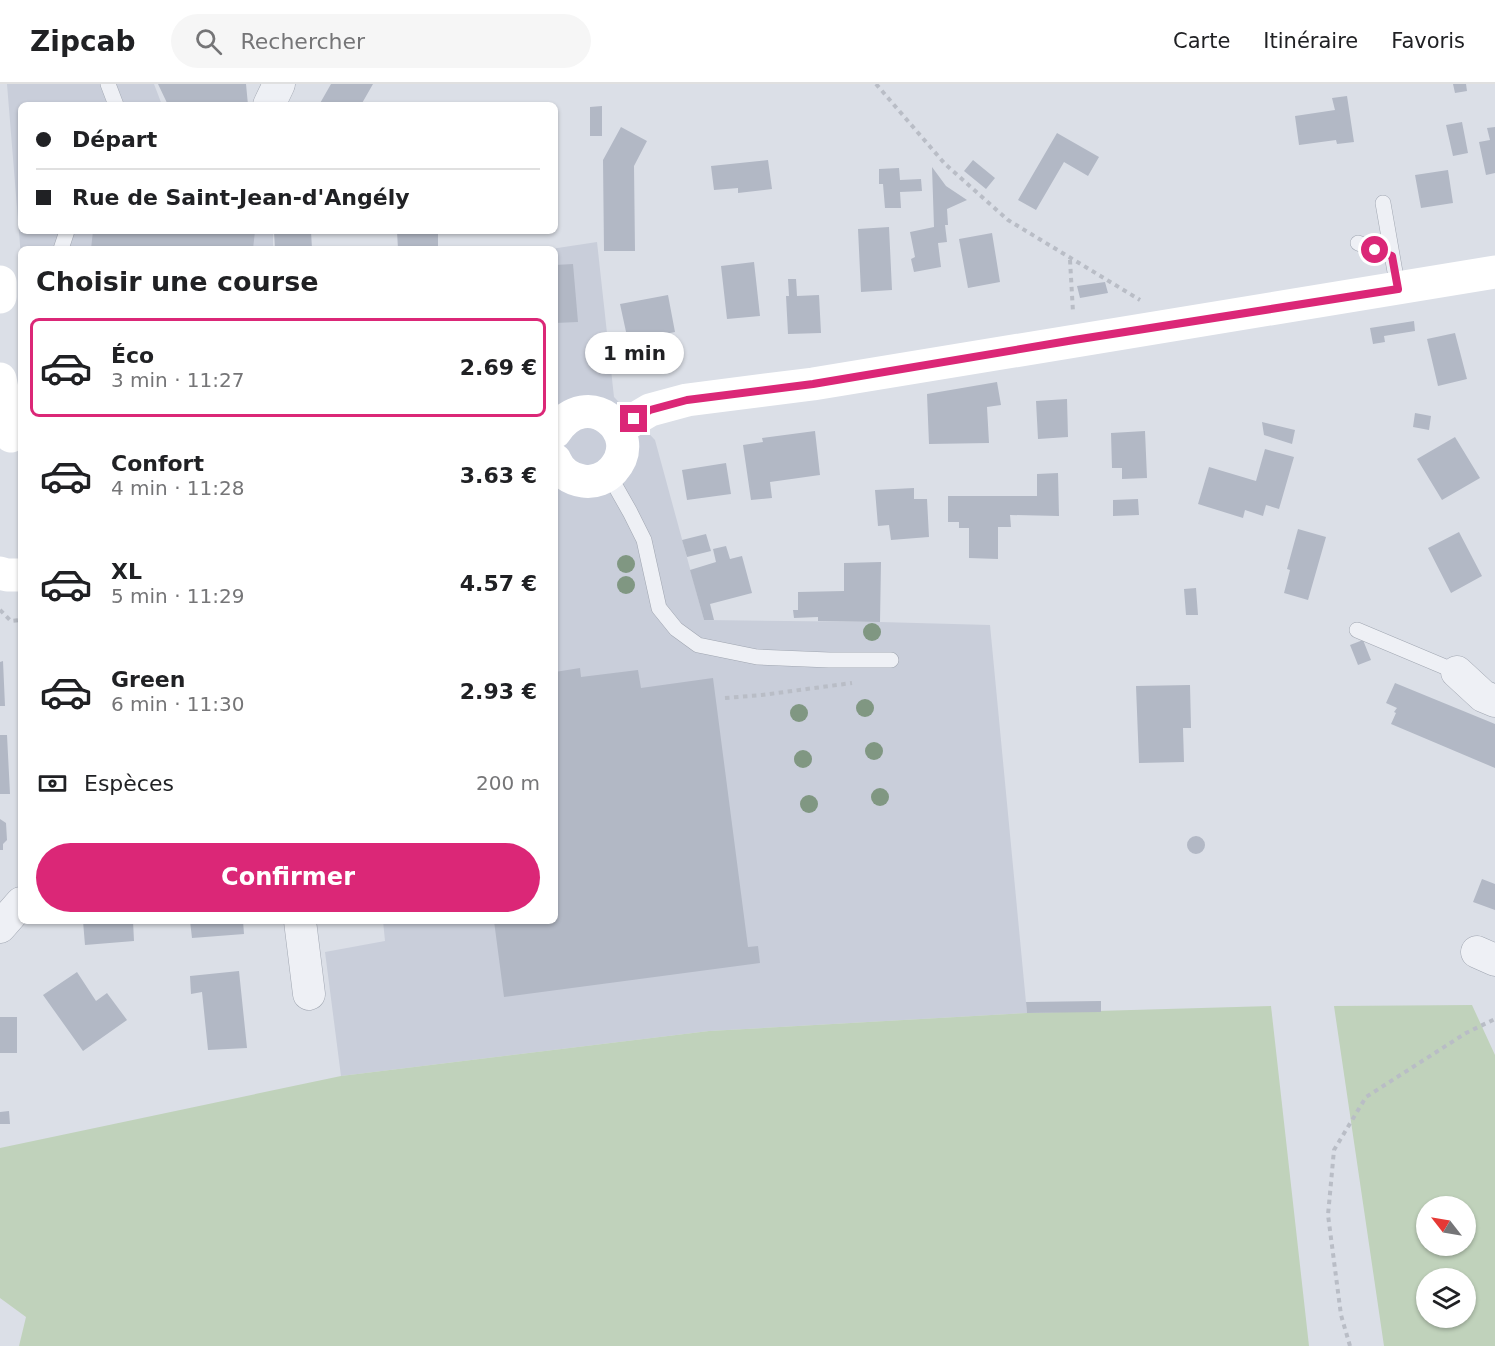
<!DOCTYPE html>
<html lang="fr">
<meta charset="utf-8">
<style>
:root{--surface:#fff;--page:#f6f6f6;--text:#202124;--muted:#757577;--line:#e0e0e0;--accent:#db2777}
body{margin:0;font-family:"DejaVu Sans",sans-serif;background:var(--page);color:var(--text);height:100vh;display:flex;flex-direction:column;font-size:22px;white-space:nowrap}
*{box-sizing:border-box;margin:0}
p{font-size:20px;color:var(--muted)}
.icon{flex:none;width:33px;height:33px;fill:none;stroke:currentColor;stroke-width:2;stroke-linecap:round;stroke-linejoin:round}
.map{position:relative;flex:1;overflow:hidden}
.sheet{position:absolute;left:18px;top:162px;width:540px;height:678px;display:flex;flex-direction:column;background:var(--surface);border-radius:9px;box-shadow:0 2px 4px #0004}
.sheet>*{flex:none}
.hud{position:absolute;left:18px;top:18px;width:540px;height:132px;border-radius:9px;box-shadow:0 2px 4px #0004;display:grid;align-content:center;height:132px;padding:0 18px;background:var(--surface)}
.needle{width:39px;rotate:301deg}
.fabs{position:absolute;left:1416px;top:1112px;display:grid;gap:12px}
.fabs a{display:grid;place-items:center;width:60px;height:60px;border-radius:50%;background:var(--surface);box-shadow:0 2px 4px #0004;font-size:30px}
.end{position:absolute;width:27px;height:27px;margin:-14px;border:8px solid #db2777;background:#fff;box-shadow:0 0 0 3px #fff}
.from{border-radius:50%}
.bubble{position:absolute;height:42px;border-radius:21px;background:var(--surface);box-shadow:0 2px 4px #0004;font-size:20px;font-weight:700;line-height:42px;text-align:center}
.hud b{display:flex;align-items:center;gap:21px;height:57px;font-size:22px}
.hud b+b{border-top:2px solid var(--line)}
.hud i{width:15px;height:15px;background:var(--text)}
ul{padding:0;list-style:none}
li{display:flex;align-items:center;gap:18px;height:99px;margin:0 12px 9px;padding:0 6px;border:3px solid transparent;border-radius:9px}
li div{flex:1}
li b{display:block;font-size:22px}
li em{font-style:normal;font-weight:700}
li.active{border-color:var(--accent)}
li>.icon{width:54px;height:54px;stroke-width:1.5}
h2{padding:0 18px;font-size:27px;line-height:72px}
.pay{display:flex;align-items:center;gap:15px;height:66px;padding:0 18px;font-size:22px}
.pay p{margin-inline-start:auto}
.cta{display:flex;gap:12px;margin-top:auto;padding:12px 18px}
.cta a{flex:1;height:69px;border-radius:36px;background:var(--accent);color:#fff;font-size:24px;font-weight:700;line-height:69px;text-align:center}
header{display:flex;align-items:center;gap:36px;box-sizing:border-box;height:84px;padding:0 30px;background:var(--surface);border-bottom:2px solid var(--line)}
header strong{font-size:28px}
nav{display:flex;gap:33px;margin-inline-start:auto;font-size:21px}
.search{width:420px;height:54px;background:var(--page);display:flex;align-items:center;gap:15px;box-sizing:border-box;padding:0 21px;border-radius:33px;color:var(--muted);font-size:22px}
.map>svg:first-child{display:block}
.built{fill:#c9ceda}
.green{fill:#c0d2bb;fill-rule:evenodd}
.building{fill:#b2b8c5}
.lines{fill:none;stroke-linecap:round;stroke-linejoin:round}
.lane-casing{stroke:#a0a6b1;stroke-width:16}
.street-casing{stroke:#a0a6b1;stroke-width:33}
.path{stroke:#b9bdc6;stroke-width:4;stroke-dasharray:4.5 4.5;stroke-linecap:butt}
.lane{stroke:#eef0f5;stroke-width:15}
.street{stroke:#eef0f5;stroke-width:32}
.secondary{stroke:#fff;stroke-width:33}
.tree{fill:#809782}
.route{stroke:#db2777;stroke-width:8}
</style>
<header>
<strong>Zipcab</strong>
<div class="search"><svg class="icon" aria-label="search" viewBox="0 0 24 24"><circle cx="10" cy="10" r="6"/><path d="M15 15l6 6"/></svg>Rechercher</div>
<nav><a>Carte</a><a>Itinéraire</a><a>Favoris</a></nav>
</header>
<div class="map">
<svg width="1495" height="1262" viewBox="0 0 1495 1262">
<rect width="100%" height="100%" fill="#dbdfe7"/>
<path class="built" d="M7 0H154L162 21H21V147H273V165H21V173Z
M597 158 614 313 655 356 704 536 880 538 990 541 1027 929 709 947 341 992 325 868 385 857 383 837H555V165H551Z"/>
<path class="green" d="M1472 921 1495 971V1262H1384L1334 922ZM1426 1122H1466V1161H1426ZM1426 1194H1466V1233H1426Z
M1271 922 1309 1262H19L26 1233 0 1214V1064L341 992 709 947 1027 929Z"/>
<path class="building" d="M158 0H246L248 21H168Z
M331 0H373L361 21H319Z
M1453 0H1466L1467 7 1455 9Z
M1347 12 1354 58 1337 60 1336 56 1299 61 1295 32 1335 26 1332 14Z
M602 22V52H590V23Z
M1462 38 1468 69 1453 72 1446 41Z
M621 43 647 57 634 82 635 167H604L603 76Z
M1495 43V89L1486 91 1479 58 1490 56 1487 44Z
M1057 49 1099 73 1088 92 1064 78 1036 126 1018 116Z
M768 76 772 105 738 109V104L714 106 711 82Z
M973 76 995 94 986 105 964 87Z
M932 83 946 102 967 116 947 125 948 141H945L947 158 938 159 941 183 914 188 911 175 915 173 910 148 934 143Z
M899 84 900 96 921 95 922 107 900 108 901 124H885L883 100H879V85Z
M1448 86 1453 119 1421 124 1415 91Z
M889 143 892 206 861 208 858 145Z
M93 147H255L253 165H91Z
M274 147H311L312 165H275Z
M397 147H438V165H398Z
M992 149 1000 198 968 204 959 155Z
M754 178 760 232 727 235 721 182Z
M573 180 578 238 555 239V181Z
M788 195H796L797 212 819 211 821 249 788 250 786 212H789Z
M1105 198 1108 209 1080 214 1077 202Z
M668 211 675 248 628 257 620 220Z
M1414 237 1415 247 1384 252 1385 258 1373 260 1370 244Z
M1455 249 1467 295 1438 302 1427 255Z
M997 298 1001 321 987 323 989 359 929 360 927 310Z
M1067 315 1068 353 1038 355 1036 317Z
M1415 329 1431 332 1429 346 1413 343Z
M1262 338 1295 346 1292 360 1264 351Z
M815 347 820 391 770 398 772 414 751 416 743 361 763 358 762 354Z
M1145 347 1147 394 1122 395V384H1112L1111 349Z
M1455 353 1480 394 1442 416 1417 375Z
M1265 365 1294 373 1279 425 1266 421 1263 432 1245 426 1243 434 1198 420 1209 383 1256 397Z
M726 379 731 410 687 416 682 386Z
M1058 389 1059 432 1010 431 1011 443H998V475L969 474V444H959V438H948V412H1037V390Z
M914 404V415H927L929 453 891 456 889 441 878 442 875 406Z
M1138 415 1139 431 1113 432V416Z
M1298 445 1326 453 1308 516 1284 509 1290 486 1287 485Z
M1459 448 1482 492 1451 509 1428 464Z
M706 450 711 467 687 473 682 456Z
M726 462 730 475 742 472 752 509 710 520 714 536H704L690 486 716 478 713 465Z
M881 478 880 538 818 537V533L794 534 793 526H798V508L844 507V479Z
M1196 504 1198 531H1186L1184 505Z
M1363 556 1371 576 1358 581 1350 561Z
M3 577 5 622H0V578Z
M580 584 581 593 638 586 641 604 713 594 748 863 758 862 760 879 504 913 494 837H555V588Z
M1395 599 1495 640V684L1391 640 1396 629 1394 628 1397 624 1386 619Z
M1190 601 1191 644H1183L1184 678 1139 679 1136 602Z
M0 651H7L10 710H0Z
M0 735 6 739 7 756 3 760V766H0Z
M1187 761a9 9 0 1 1 18 0a9 9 0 1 1-18 0Z
M1482 795 1495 800V826L1473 818Z
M83 837H133L134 857 85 861Z
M190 837H243L244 850 192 854Z
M239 887 247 964 208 966 202 908 191 910 190 892Z
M77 888 96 917 107 909 127 936 83 967 43 911Z
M1101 917V928L1027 929 1026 918Z
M0 933H17V969H0Z
M9 1027 10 1040H0V1028Z"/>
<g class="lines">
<g class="lane-casing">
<path id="lane" d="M108 0 116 21
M1383 119 1398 205
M1358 159 1392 172
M61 165 67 147
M609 391 630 428 644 456 659 524 676 545 698 561 757 573 829 576H891
M1357 546 1457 588"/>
</g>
<g class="street-casing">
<path id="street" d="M269 21 279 0
M1457 588 1483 612 1495 617
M300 837 309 910
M0 843 21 819
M1477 868 1495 876"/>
</g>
<path class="path" d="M876 0 945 80 1008 136 1140 216
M1070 176 1073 228
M0 526 11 537 21 536
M725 614 762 611 852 599
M1350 1262 1341 1231 1328 1131 1334 1066 1366 1013 1466 949 1495 935"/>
<use href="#lane" class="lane"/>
<use href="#street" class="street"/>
<path class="secondary" d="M0 198V213
M0 295 11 352
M618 345 650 326 687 316 813 300 1495 188
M555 348C587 299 646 349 613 386 606 394 594 399 583 397 570 395 560 388 555 376
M0 489 7 491H21"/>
</g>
<g class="tree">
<circle cx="626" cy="480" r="9"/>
<circle cx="626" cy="501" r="9"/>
<circle cx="872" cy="548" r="9"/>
<circle cx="865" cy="624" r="9"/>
<circle cx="799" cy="629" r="9"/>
<circle cx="874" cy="667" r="9"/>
<circle cx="803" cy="675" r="9"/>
<circle cx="880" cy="713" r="9"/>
<circle cx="809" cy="720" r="9"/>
</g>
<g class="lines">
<path class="route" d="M634 335 650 326 687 316 813 300 1074 256 1398 205 1392 172 1375 166"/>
</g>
</svg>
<div class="fabs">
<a><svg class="needle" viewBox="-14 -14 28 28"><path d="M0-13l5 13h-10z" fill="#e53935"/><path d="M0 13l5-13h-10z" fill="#757577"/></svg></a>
<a><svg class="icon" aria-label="layers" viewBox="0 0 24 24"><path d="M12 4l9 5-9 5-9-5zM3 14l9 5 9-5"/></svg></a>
</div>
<i class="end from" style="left:1375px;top:166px"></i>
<i class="end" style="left:634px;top:335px"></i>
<div class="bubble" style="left:585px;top:248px;width:99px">1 min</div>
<div class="hud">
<b><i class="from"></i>Départ</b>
<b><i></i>Rue de Saint-Jean-d'Angély</b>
</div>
<section class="sheet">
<h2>Choisir une course</h2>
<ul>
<li class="active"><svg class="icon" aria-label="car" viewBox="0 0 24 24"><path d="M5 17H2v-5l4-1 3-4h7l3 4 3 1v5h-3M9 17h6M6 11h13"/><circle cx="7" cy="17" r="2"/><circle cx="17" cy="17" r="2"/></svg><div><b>Éco</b><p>3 min · 11:27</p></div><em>2.69 €</em></li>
<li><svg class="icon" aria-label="car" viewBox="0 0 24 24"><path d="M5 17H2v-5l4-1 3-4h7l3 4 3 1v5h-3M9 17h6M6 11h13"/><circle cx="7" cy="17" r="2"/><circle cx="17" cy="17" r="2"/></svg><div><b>Confort</b><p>4 min · 11:28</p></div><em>3.63 €</em></li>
<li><svg class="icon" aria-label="car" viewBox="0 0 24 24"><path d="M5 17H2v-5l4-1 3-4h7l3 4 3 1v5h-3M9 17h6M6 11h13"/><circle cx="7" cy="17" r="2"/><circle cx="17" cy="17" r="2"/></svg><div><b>XL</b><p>5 min · 11:29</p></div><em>4.57 €</em></li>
<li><svg class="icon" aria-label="car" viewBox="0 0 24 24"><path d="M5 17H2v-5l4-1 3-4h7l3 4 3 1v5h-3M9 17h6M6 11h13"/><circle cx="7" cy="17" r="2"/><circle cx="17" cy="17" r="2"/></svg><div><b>Green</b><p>6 min · 11:30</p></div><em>2.93 €</em></li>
</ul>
<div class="pay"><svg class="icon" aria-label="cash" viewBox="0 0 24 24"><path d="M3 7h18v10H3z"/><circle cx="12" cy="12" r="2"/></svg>Espèces<p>200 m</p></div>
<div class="cta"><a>Confirmer</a></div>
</section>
</div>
